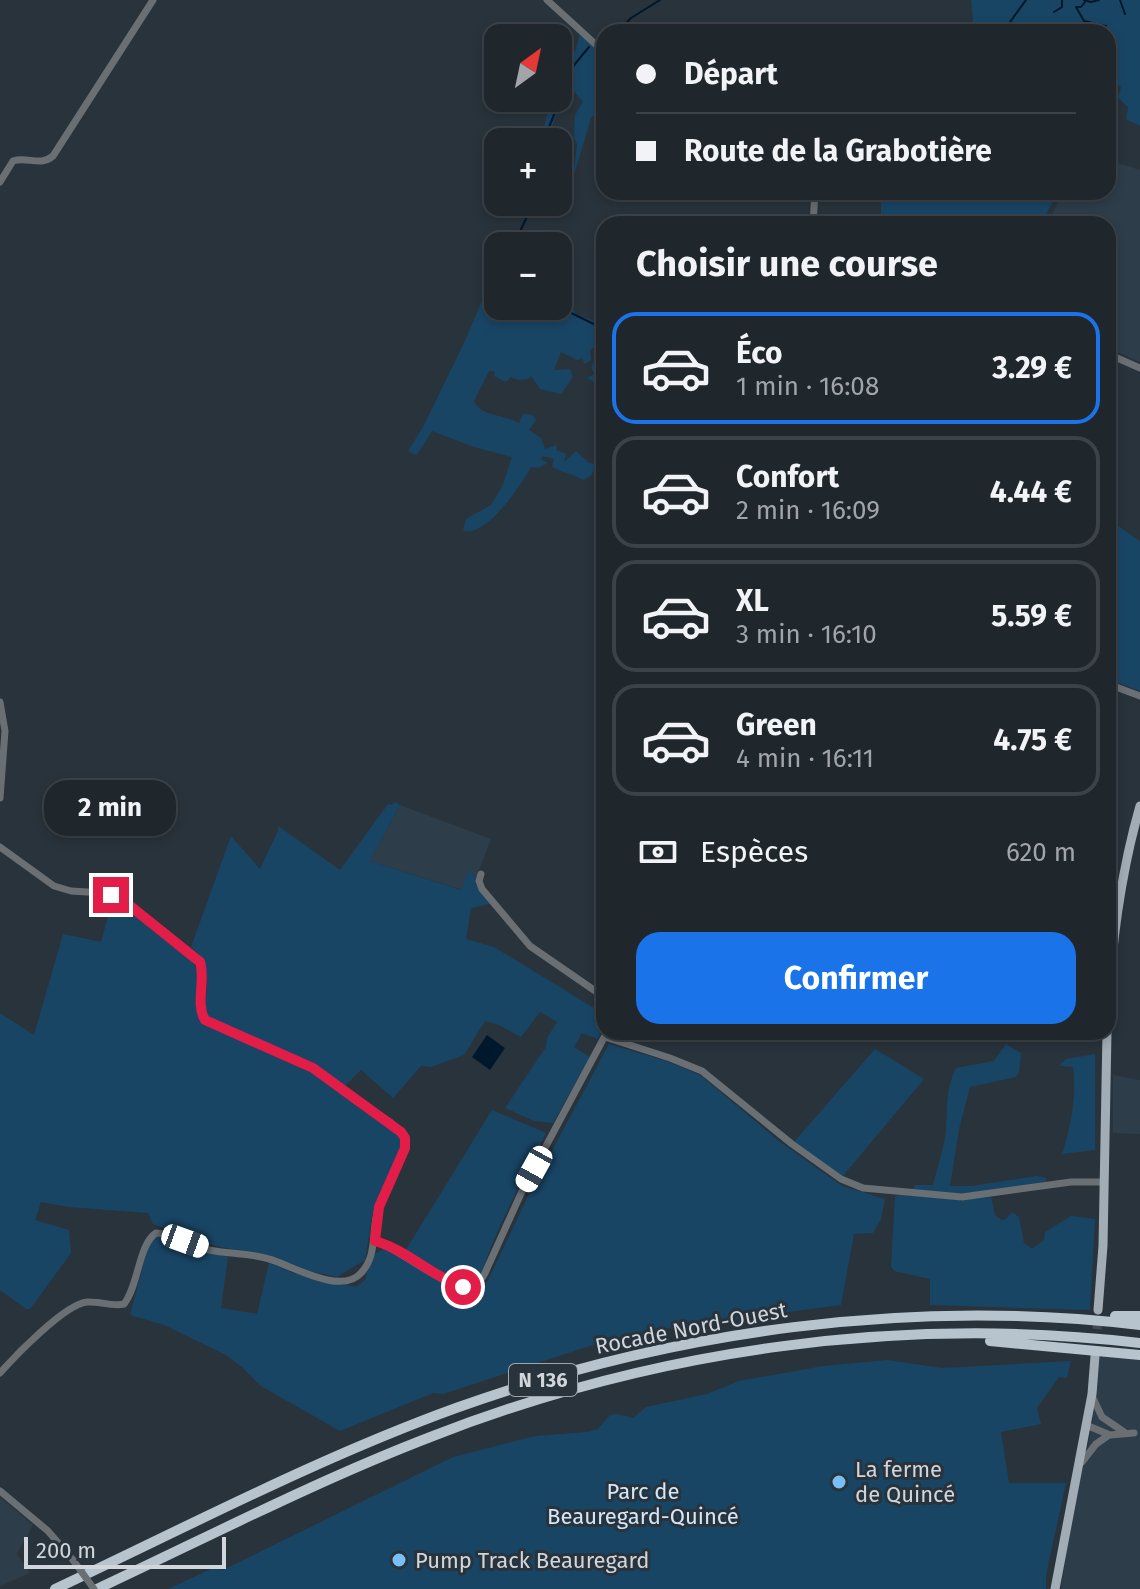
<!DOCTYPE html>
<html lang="fr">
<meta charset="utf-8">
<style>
:root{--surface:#1f262c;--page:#2c3238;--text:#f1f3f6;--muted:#a1a5a9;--line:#3c4348;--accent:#1a73e8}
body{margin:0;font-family:"Fira Sans",sans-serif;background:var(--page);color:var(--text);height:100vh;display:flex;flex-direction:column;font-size:30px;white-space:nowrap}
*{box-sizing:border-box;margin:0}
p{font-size:26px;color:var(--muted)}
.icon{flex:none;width:44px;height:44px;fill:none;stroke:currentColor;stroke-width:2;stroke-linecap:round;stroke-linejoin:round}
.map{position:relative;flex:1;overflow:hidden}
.drawer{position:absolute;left:596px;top:216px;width:520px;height:824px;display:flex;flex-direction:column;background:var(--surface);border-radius:24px;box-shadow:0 4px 12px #0003,0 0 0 2px var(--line)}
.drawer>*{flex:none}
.guide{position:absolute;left:596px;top:24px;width:520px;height:176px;border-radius:24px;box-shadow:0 4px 12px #0003,0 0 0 2px var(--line);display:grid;align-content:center;height:176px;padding:0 40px;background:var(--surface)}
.needle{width:52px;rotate:33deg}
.fabs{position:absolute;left:484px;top:24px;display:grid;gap:16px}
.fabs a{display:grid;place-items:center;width:88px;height:88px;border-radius:16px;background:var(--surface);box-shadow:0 4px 12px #0003,0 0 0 2px var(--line);font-size:40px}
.scale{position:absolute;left:24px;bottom:20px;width:202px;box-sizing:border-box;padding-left:8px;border:4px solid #d0d6dc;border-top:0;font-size:22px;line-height:28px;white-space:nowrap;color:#d0d6dc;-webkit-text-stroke:6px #29333b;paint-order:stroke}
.end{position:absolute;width:36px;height:36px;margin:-18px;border:10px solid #e11d48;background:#fff;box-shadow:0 0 0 4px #fff}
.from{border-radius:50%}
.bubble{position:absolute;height:56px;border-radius:24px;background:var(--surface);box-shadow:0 4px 12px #0003,0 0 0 2px var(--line);font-size:26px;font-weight:700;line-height:56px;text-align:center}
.car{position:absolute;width:24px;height:48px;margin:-24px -12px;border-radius:10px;box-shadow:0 0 6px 2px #0007;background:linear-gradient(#fff 24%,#345 0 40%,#fff 0 76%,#345 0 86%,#fff 0)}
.guide b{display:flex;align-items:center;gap:28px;height:76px;font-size:30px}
.guide b+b{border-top:2px solid var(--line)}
.guide i{width:20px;height:20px;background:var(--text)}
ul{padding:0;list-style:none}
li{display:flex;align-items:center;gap:24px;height:112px;margin:0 16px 12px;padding:0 24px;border:4px solid var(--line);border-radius:24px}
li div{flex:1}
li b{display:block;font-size:30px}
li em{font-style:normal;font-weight:700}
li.active{border-color:var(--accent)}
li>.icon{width:72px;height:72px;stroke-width:1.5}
h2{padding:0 40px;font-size:36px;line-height:96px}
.pay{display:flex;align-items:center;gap:20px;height:88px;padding:0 40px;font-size:30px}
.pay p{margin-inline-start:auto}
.action{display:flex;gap:16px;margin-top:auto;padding:16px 40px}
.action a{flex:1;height:92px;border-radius:24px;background:var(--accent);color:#fff;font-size:32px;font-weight:700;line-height:92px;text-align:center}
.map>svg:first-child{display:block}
.built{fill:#2d3d4a}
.green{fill:#194565}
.water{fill:#00182c}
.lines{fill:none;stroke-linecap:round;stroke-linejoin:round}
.stream{stroke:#00182c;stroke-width:2}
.major-tunnel{stroke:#424b53;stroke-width:9;stroke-dasharray:9 4.5;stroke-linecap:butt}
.minor{stroke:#6a6f73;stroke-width:7}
.major{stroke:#a2acb4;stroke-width:9}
.highway{stroke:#b7c4ce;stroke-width:10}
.minor-bridge{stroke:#6a6f73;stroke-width:7}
.route{stroke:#e11d48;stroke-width:10}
.poi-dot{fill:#78bff7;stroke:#29333b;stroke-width:3}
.labels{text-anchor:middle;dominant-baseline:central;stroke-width:6;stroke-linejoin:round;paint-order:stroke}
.shield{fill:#29333b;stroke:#9ea5ac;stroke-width:2}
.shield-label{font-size:20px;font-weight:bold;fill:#d0d6dc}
.street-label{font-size:22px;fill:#d0d6dc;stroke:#29333b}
.poi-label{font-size:22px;fill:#d0d6dc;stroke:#29333b;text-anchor:start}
.park-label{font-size:22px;fill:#d3e7f8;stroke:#29333b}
</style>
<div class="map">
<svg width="1140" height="1589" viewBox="0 0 1140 1589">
<rect width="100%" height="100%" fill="#29333b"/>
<path class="built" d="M1108 160 1140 170V362L1108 348V224H1047L1063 192H1108Z
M400 805 491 839 474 883 485 897 370 861Z
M1113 1075 1140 1080V1134L1113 1133Z
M1098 1355 1140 1359V1589H1061L1069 1532 1092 1426Z
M0 1497 33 1525 17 1554 30 1573 0 1586Z"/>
<path class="green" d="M971 0H1140V126L1126 119 1128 107 1118 98 1121 87 1108 79V32H1025L1007 22 999 32H974Z
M582 35 604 53V106L591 118 573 178 577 144 574 138 575 115 583 102 571 88 566 90 548 137 542 135 551 98H558C558 75 576 59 579 36Z
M881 192H1058L1041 224H881Z
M498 263V306H558V281L576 314 597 322 604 318V375H602L598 384 587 378 594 374 591 367 596 357 598 343 590 351 591 360 585 364 582 358 577 360 561 352 554 370 570 369 573 377 561 394 540 389 531 376 528 379 518 380 511 377 506 382 494 376 495 371H489L474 401C481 417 504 414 519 423L523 414 533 415 536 420 529 430 541 438 545 449 557 445 556 450 566 454 564 462 576 451 589 463 597 464 591 476 583 480C574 474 563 473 552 467L554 459 543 456 541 459 548 463 538 468 531 467C521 486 486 537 463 531L466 519 491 505 502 487 512 457 474 447 432 431 418 453 415 455 408 451 423 427 464 343Z
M1108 519 1140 541V691L1108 679Z
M395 802 400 805 370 861 461 890 469 869 476 878 475 884 490 904 471 908 466 939 494 947 604 1014V1025L598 1039 582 1033 574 1047 590 1057 553 1123 534 1121 505 1108 546 1047 547 1038 557 1022 540 1012 521 1037 499 1025 485 1021 464 1055 431 1067 421 1066 393 1098 361 1070 344 1087 320 1068 207 1016 204 1012C207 988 213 964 191 947L231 836 260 869 278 831V826L340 870 388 804 392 805Z
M112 902 120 905C138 919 197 955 199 975 201 990 195 1005 200 1019L320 1077 401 1137 403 1142 400 1153 372 1217 365 1260 337 1277 295 1268 277 1257 216 1246 153 1224 148 1213 69 1207 41 1202 35 1220 69 1230 71 1253 30 1309H26L0 1290V1013L34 1035 63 934 101 942Z
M609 1044 666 1061 700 1075 780 1142 842 1186 885 1199 881 1219 873 1233 854 1234 841 1305 668 1328 614 1338 443 1394 433 1393 340 1431 261 1386 242 1367 226 1355 164 1325 130 1315 149 1243 152 1237H158L228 1257 221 1308 257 1314 269 1263 293 1273 356 1287 365 1280 372 1256 387 1247C418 1266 446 1291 483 1291L531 1190Z
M1006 1044 1021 1053 1019 1072 1016 1077 970 1087 959 1129 950 1186H971L1037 1176 1046 1178V1185L954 1194 912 1189 916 1185H933C937 1167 945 1147 946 1129 947 1108 946 1087 956 1068L994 1061Z
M875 1049 924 1079 842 1177 794 1142Z
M1095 1054V1150L1062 1154C1071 1126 1077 1096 1073 1067L1059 1066 1066 1059Z
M492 1110 546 1133C527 1172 505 1211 489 1252 485 1261 482 1279 471 1283 455 1289 417 1261 404 1253Z
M903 1194 960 1200 961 1202 963 1199 991 1197 995 1215 1002 1220 1006 1219 1012 1212 1019 1217 1024 1243 1032 1249 1044 1240 1045 1232 1071 1216 1095 1219 1090 1310 930 1305V1279L894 1271 891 1266 895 1196Z
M887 1360 942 1368 1071 1361 1067 1378 1059 1377 1037 1408 1041 1424 1001 1432 1009 1483H1066L1046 1575V1589H168L213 1568 223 1570 453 1457 535 1436 588 1432 598 1429 610 1415 617 1414 633 1418 646 1407 707 1394 739 1381 823 1366Z"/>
<path class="water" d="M487 1035 505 1048 490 1070 472 1057Z"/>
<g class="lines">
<path class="stream" d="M1026 0 1010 22 1028 32
M1084 0 1091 2 1099 0
M1120 0 1125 14
M1085 2 1081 7H1076L1084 21 1106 26
M1054 12 1062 7V0
M618 32 631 18 660 0
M601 44 604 43
M1108 77 1110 78
M543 142 556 110 565 76 589 47
M513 246 534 202
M558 298 567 311 604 329"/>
<path class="major-tunnel" d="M1095 1356 1098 1317"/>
<path class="minor" d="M547 0 604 52
M0 182 13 161C27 156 40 167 53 156L153 0
M813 224 815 192
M1108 354 1140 368
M1108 684 1140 696
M0 702 5 731 0 798
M0 847 54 886 71 891 103 893 120 900 192 954 200 962C206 981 195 1003 205 1020L313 1068 356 1101 390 1122 401 1132 406 1141C403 1165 385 1187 378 1209 371 1231 378 1255 361 1273 341 1296 291 1265 269 1259 250 1253 228 1254 209 1250 191 1245 174 1234 156 1233 138 1245 139 1285 124 1304 112 1307 100 1301 87 1302 65 1304 15 1356 0 1373
M481 874 479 881 482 889 530 946 604 997
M605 1037 670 1058 702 1071 792 1144 841 1179 863 1188 962 1197 1071 1182H1104
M375 1241C398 1248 453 1294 473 1287 479 1285 482 1278 485 1273L523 1189 607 1032
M1092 1396 1102 1417 1124 1432
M1086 1425 1110 1435 1134 1433
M1082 1462 1096 1444 1109 1435
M0 1491 48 1531 73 1560"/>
<path class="major" d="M1108 1009C1112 940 1121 872 1140 806
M1098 1310 1103 1246 1107 1032
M1055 1589 1092 1394 1095 1356"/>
<path class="highway" d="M1115 1316H1140
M990 1341 1140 1355
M55 1589C187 1527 318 1458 456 1408 673 1330 911 1298 1140 1325
M97 1589C208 1537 318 1480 433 1436 656 1349 902 1315 1140 1343"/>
<path class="minor-bridge" d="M73 1560 94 1589"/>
</g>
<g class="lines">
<path class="route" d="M111 895 129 905 200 962C206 981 195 1003 205 1020L313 1068 401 1132 405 1138V1148L379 1207 375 1241C407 1250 431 1276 463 1287"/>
</g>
<g class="poi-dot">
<circle cx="839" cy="1482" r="8"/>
<circle cx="399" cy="1560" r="8"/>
</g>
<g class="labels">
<rect class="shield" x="509" y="1364" width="68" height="32" rx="6"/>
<g class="shield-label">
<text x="543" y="1380">N 136</text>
</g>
<g class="street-label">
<text transform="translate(691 1328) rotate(-11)">Rocade Nord-Ouest</text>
</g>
<g class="poi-label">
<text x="855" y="1469">La ferme<tspan x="855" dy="25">de Quincé</tspan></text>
<text x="415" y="1560">Pump Track Beauregard</text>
</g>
<g class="park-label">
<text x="643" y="1491">Parc de<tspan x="643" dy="25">Beauregard-Quincé</tspan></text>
</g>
</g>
</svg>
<div class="fabs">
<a><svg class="needle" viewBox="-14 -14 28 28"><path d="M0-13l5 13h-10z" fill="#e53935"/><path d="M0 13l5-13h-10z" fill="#a1a5a9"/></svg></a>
<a>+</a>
<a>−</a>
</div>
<div class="scale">200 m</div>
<i class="end from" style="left:463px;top:1287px"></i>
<i class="end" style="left:111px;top:895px"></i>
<div class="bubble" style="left:44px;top:780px;width:132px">2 min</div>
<i class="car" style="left:534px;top:1169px;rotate:209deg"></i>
<i class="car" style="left:185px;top:1241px;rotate:110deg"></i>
<div class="guide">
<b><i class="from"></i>Départ</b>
<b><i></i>Route de la Grabotière</b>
</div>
<section class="drawer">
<h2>Choisir une course</h2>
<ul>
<li class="active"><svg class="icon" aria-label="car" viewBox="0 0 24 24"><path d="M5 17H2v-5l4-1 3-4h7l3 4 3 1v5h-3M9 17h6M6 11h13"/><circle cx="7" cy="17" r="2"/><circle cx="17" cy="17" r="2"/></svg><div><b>Éco</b><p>1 min · 16:08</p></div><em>3.29 €</em></li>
<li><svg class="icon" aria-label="car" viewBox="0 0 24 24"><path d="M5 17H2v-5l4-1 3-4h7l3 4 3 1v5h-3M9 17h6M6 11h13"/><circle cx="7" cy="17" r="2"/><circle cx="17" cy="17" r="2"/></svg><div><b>Confort</b><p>2 min · 16:09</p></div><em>4.44 €</em></li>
<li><svg class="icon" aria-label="car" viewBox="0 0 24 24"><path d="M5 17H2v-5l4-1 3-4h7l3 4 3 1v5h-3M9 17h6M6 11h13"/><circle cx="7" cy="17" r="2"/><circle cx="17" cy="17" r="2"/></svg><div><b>XL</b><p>3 min · 16:10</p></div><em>5.59 €</em></li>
<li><svg class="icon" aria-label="car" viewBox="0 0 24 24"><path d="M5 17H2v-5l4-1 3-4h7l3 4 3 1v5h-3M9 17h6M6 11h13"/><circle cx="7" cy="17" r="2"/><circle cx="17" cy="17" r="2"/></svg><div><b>Green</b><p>4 min · 16:11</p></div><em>4.75 €</em></li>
</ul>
<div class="pay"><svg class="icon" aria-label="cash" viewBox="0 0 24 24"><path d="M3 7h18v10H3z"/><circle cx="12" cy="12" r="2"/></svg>Espèces<p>620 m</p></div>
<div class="action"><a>Confirmer</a></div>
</section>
</div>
